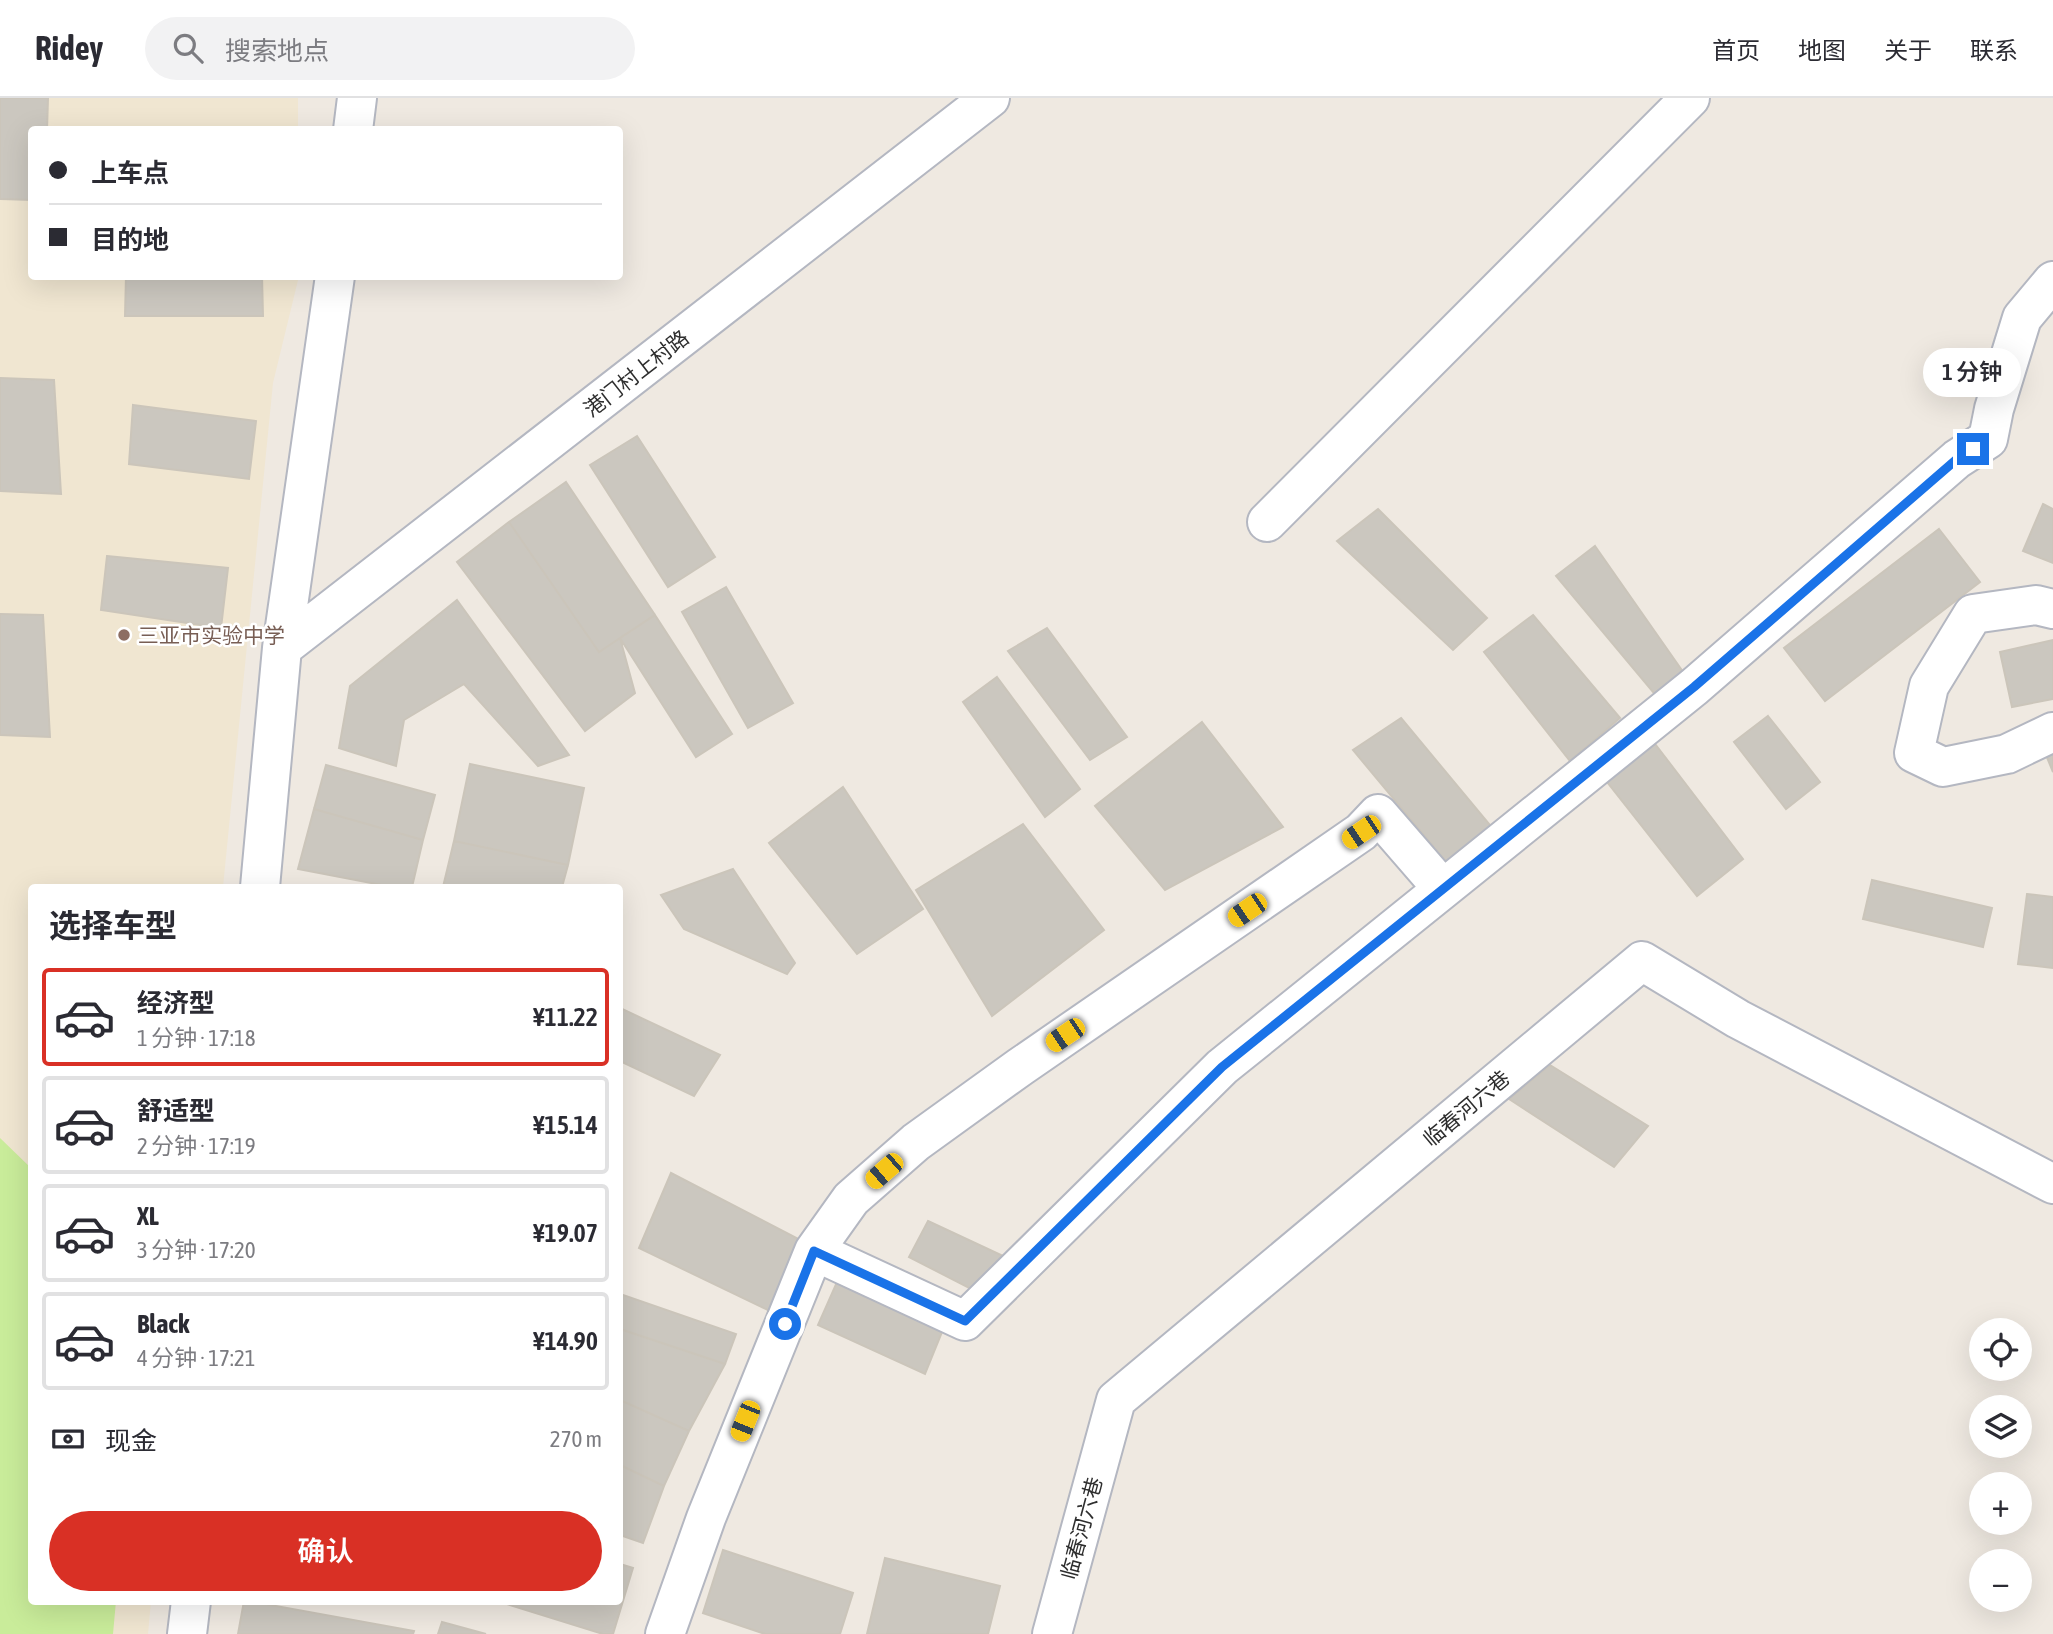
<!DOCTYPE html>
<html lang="zh">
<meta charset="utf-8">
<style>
:root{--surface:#fff;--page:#f2f2f3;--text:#2b2b33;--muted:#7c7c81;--line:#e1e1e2;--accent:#d93025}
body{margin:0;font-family:"Asap Condensed","Noto Sans SC",sans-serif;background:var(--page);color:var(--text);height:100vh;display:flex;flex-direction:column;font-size:26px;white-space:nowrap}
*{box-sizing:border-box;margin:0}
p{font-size:23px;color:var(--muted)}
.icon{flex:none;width:38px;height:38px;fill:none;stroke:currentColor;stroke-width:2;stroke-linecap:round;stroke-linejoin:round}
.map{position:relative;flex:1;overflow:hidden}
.drawer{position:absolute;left:28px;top:786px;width:595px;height:721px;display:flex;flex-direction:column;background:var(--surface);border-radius:7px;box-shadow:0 7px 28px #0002}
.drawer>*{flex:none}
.banner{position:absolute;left:28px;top:28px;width:595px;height:154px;border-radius:7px;box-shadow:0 7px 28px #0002;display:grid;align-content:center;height:154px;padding:0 21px;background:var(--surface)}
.buttons{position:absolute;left:1969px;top:1220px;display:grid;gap:14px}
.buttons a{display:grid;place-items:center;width:63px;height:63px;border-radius:50%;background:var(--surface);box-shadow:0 7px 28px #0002;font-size:35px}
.end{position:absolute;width:32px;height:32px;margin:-16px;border:9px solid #1a73e8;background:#fff;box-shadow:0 0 0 4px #fff}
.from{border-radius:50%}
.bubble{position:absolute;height:49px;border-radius:24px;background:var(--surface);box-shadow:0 7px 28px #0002;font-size:23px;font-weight:600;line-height:49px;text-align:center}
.car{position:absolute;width:21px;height:42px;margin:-21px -10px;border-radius:9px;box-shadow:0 0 5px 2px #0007;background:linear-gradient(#f5c518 24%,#345 0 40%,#f5c518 0 76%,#345 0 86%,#f5c518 0)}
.banner b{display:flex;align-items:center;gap:24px;height:66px;font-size:26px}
.banner b+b{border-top:2px solid var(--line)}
.banner i{width:18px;height:18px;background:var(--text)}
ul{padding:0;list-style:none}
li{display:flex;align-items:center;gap:21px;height:98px;margin:0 14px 10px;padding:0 7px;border:4px solid var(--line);border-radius:7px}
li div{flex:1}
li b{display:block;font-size:26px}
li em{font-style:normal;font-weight:600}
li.current{border-color:var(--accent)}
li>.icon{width:63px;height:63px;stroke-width:1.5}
h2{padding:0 21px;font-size:32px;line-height:84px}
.pay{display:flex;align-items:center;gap:18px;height:77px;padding:0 21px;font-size:26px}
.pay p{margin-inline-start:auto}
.primary-button{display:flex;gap:14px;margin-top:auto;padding:14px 21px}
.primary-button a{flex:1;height:80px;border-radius:42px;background:var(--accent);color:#fff;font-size:28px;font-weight:600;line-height:80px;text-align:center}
header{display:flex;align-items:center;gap:42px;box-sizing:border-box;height:98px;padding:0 35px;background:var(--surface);border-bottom:2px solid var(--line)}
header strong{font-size:33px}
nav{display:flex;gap:38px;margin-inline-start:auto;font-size:24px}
.search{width:490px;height:63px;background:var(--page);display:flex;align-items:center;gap:18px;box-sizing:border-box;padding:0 24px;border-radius:38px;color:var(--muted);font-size:26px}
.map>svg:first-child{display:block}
.education{fill:#f0e6d1}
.pitch{fill:#c9ec9a}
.building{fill:#cbc7bf;stroke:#cbc5ba;stroke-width:2}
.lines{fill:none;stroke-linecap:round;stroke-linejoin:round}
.minor-casing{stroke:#b4b7c1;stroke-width:42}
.minor{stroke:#fff;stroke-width:38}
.route{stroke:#1a73e8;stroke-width:9}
.education-dot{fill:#8d6e63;stroke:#fff;stroke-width:2.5}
.labels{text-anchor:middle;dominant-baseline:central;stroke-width:5;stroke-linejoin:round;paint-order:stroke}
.street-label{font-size:21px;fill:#2e2e2e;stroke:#fff}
.education-label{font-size:21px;fill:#785e54;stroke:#fff;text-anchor:start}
</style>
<header>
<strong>Ridey</strong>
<div class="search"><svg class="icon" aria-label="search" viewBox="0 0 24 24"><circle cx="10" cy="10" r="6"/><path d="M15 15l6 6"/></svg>搜索地点</div>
<nav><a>首页</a><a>地图</a><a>关于</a><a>联系</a></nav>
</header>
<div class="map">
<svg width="2053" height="1536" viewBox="0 0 2053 1536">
<rect width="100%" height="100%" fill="#efe9e1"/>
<path class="education" d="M0 0H298V31L32 32V178H299L273 285 223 789H32V1503H151L148 1536H0Z"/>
<path class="pitch" d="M0 1040 31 1070 32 1503H116L113 1536H0Z"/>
<path class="building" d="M0 0H48L47 32H32V102L0 101Z
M126 178H262L263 218H125Z
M0 280 54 282 61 396 0 393Z
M133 307 256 323 249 381 129 366Z
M637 338 715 459 668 489 590 367Z
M566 384 655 517 599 554 509 424Z
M2043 406 2053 411V465L2023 453Z
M1378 411 1487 520 1453 552 1337 443Z
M509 424 599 554 620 540 635 595 585 633 457 464Z
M1939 431 1980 484 1825 603 1784 550Z
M1595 448 1688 581 1658 600 1556 478Z
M107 458 228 470 221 530 101 512Z
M726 489 793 605 748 630 682 514Z
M457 502 569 657 538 668 464 586 404 622 396 668 339 650 350 588Z
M0 516 43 517 50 639 0 637Z
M655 517 732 636 696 659 620 540Z
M1533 517 1620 620 1570 663 1484 554Z
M1047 530 1127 639 1090 662 1008 553Z
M2053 542V601L2012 609 2000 554Z
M997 579 1080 691 1045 719 963 604Z
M1768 618 1820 684 1786 711 1734 644Z
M1401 620 1499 738 1447 765 1353 652Z
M1202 624 1283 729 1165 792 1095 708Z
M1649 638 1743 761 1697 798 1604 680Z
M2053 654V674L2046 657Z
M470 666 584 690 568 767 454 743Z
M326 667 435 697 423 742 314 711Z
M843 689 923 811 857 856 769 745Z
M314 711 423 742 412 789H392L298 771Z
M1023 726 1104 832 992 918 916 792Z
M454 743 568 767 562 789H443Z
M733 771 795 865 787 876 684 831 661 797Z
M1872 782 1992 810 1983 849 1863 821Z
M2027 796 2053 799V870L2018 866Z
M620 910 720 957 694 998 620 963Z
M1550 967 1648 1028 1614 1069 1509 1001Z
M671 1075 806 1145 774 1215 639 1150Z
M928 1123 1003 1158 979 1195 909 1159Z
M837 1184 942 1234 925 1276 818 1227Z
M620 1196 736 1236 725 1266 620 1231Z
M620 1231 725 1266 689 1333 620 1302Z
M620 1302 689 1333 664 1388 620 1367Z
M620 1367 664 1388 643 1445 620 1437Z
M723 1452 853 1495 840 1536H765L703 1515Z
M885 1460 1000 1488 988 1536H867Z
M620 1466 633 1470 613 1536H603L497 1503H620Z
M244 1503H248L414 1533 413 1536H238Z
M442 1524 486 1536H438Z"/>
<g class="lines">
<g class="minor-casing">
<path id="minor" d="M353 32 357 0
M1267 424 1690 0
M2053 511 2036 507 1973 516 1929 588 1914 655 1943 669 2007 656 2053 634
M282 550 990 0
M260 789 282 550 335 178
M814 1153 851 1101 916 1044 1020 969 1361 734 1378 716 1443 791
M187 1536 191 1503
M665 1536 706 1420 814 1153 965 1223 1222 969 1694 589 1957 361 1988 341 1994 311 2022 220 2053 183
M1052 1536 1116 1302 1642 863 1738 921 2053 1086"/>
</g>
<use href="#minor" class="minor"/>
</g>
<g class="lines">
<path class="route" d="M785 1226 814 1153 965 1223 1222 969 1694 589 1957 361 1973 351"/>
</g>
<circle class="education-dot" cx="124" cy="537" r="7"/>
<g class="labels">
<g class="street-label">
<text transform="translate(636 275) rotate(-38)">港门村上村路</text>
<text transform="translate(1466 1010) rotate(-40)">临春河六巷</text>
<text transform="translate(1081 1430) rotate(-75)">临春河六巷</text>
</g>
<g class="education-label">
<text x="138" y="537">三亚市实验中学</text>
</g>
</g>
</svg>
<div class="buttons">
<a><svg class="icon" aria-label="locate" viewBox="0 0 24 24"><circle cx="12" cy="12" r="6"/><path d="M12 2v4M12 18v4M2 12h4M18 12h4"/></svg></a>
<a><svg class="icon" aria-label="layers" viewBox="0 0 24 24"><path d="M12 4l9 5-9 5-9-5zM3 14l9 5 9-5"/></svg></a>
<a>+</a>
<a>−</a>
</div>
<i class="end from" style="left:785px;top:1226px"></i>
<i class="end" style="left:1973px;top:351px"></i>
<div class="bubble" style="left:1923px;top:250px;width:98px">1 分钟</div>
<i class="car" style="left:1361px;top:734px;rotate:236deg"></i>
<i class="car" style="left:1247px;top:812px;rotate:236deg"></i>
<i class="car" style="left:1065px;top:937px;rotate:236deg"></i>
<i class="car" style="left:884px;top:1073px;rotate:229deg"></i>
<i class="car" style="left:745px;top:1323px;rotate:202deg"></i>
<div class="banner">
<b><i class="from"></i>上车点</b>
<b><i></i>目的地</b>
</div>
<section class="drawer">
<h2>选择车型</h2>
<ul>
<li class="current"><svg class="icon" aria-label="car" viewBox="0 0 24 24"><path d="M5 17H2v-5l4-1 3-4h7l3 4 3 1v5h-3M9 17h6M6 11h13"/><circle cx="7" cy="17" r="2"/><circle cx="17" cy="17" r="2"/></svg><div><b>经济型</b><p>1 分钟 · 17:18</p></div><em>¥11.22</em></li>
<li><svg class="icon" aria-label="car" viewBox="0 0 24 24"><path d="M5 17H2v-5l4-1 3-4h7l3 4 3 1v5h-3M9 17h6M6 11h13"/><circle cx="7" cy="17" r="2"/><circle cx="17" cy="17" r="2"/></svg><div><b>舒适型</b><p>2 分钟 · 17:19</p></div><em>¥15.14</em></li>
<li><svg class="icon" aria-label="car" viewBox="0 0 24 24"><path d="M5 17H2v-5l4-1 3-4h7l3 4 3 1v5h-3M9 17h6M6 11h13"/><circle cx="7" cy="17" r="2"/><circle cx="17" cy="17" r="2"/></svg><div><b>XL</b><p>3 分钟 · 17:20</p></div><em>¥19.07</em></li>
<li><svg class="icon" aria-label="car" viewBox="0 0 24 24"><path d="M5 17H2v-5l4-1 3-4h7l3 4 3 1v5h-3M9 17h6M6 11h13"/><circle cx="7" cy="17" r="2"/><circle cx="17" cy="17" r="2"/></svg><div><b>Black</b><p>4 分钟 · 17:21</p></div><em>¥14.90</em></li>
</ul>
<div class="pay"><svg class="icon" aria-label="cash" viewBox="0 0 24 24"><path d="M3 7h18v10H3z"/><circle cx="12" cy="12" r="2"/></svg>现金<p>270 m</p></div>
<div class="primary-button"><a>确认</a></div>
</section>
</div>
